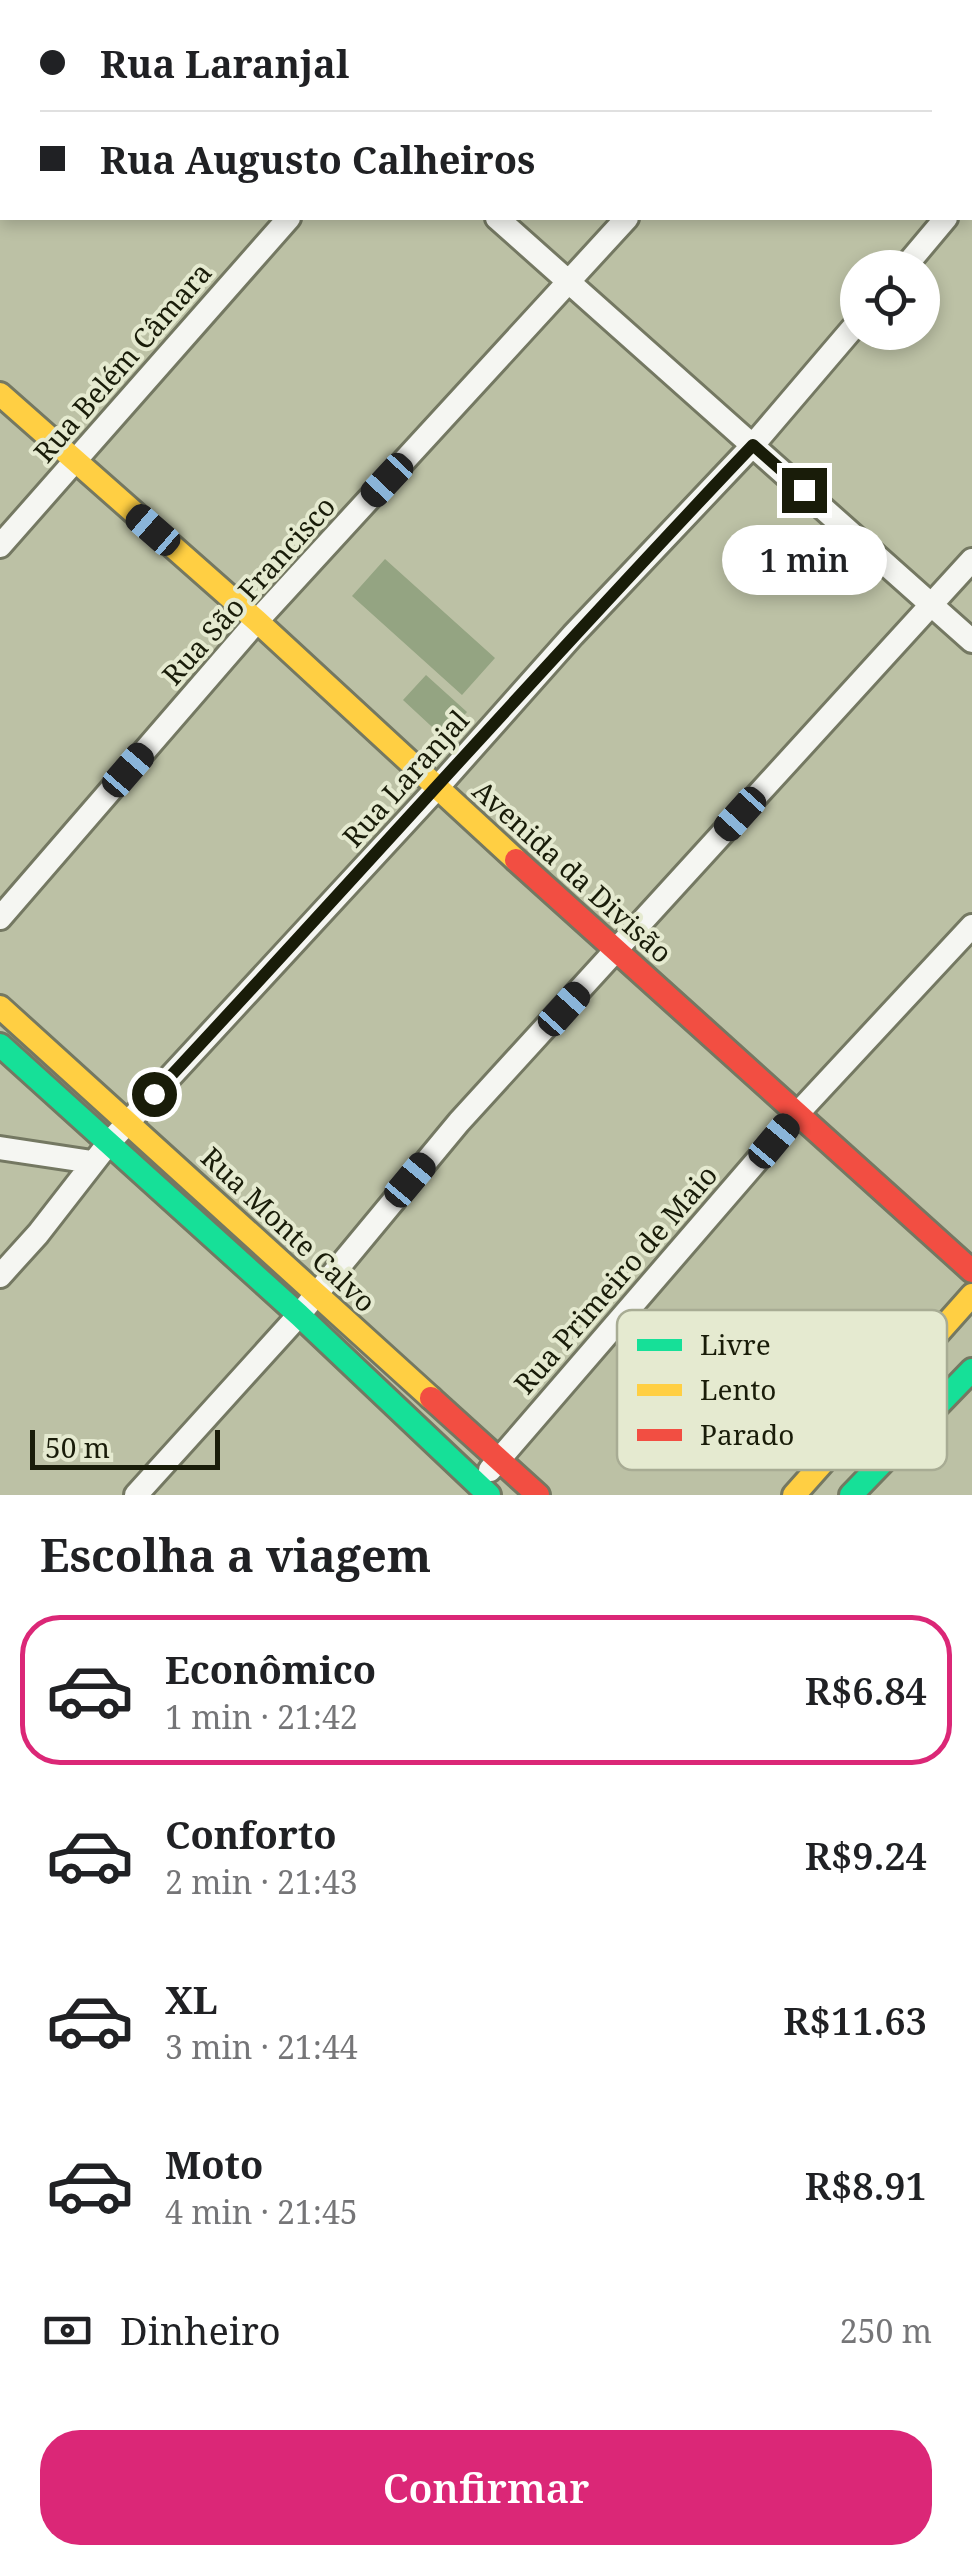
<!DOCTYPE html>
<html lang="pt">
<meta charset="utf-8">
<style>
:root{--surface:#fff;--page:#f2f2f2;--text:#202124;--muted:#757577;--line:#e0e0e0;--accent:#db2777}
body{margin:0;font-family:"Noto Serif",serif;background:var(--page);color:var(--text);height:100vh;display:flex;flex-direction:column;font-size:38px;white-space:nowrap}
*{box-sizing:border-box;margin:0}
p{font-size:32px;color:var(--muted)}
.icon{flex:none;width:55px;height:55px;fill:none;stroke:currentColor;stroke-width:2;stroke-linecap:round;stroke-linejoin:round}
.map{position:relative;height:1495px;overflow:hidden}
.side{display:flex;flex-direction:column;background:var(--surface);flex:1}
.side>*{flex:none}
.top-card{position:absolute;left:0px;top:0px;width:972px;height:220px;box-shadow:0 5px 15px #0003;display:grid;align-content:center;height:220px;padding:0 40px;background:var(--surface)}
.buttons{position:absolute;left:840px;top:250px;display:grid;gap:20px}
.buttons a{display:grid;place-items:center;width:100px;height:100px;border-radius:50%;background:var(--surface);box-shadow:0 5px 15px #0003;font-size:50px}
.scale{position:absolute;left:30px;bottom:25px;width:190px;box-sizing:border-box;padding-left:10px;border:5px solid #191c09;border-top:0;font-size:28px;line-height:35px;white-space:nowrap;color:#191c09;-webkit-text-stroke:8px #e5ead0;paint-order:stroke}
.end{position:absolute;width:45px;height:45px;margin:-22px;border:12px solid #191c09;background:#fff;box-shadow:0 0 0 5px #fff}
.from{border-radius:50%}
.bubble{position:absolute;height:70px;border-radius:35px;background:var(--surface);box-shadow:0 5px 15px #0003;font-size:32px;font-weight:600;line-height:70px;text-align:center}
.car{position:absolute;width:30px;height:60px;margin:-30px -15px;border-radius:12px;box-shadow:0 0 8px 2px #0007;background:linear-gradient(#222 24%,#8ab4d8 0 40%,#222 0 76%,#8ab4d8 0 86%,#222 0)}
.top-card b{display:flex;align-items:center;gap:35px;height:95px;font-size:38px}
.top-card b+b{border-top:2px solid var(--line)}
.top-card i{width:25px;height:25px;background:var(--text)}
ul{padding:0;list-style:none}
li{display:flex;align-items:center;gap:30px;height:150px;margin:0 20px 15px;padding:0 20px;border:5px solid transparent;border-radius:40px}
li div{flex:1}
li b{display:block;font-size:38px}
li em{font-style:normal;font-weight:600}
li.current{border-color:var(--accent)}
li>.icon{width:90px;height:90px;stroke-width:1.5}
h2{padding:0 40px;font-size:45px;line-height:120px}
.pay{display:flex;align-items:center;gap:25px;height:110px;padding:0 40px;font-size:38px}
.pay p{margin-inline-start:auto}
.cta{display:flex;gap:20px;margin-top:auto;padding:20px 40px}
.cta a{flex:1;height:115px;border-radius:40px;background:var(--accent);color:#fff;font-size:40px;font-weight:600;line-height:115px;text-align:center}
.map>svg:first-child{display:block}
.building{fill:#94a482}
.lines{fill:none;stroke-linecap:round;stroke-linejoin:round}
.street-casing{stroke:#747862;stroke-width:28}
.fast-casing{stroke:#747862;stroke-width:28}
.slow-casing{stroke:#747862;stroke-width:28}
.jam-casing{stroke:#747862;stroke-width:28}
.street{stroke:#f5f6f2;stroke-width:22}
.fast{stroke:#16e098;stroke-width:22}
.slow{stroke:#ffcf43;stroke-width:22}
.jam{stroke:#f24e42;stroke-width:22}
.route{stroke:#191c09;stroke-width:12}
.labels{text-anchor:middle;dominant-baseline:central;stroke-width:8;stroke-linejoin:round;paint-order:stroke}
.street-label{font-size:28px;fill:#191c09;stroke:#e5ead0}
.key{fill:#e5ead0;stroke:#a8ac94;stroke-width:2.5}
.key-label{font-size:28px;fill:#191c09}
</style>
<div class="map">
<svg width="972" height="1495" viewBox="0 0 972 1495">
<rect width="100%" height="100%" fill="#bcc1a5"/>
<path class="building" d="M385 559 495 658 462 695 352 596Z
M426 675 467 712 444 738 403 700Z"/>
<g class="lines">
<g class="street-casing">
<path id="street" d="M255 0 257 2
M925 0 927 2
M152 2 154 0
M485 2 487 0
M831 2 833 0
M970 42 972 44
M0 170 2 168
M970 190 972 187
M497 218 972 641
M904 268 946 218
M0 546 289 218
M0 918 257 621 627 218
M0 1148 92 1162
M0 1276 38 1234 108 1144 437 788 573 635 753 445 858 322
M490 1470 799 1112 972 926
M136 1495 299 1315 459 1122 972 560"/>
</g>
<g class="fast-casing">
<path id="fast" d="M0 1045 299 1315 489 1495
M851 1495 972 1370"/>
</g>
<g class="slow-casing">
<path id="slow" d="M0 394 257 621 516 860
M0 1007 431 1398
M794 1495 972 1295"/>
</g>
<g class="jam-casing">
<path id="jam" d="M516 860 972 1271
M431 1398 538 1495"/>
</g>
<use href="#street" class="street"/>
<use href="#fast" class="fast"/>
<use href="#slow" class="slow"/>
<use href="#jam" class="jam"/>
</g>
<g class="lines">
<path class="route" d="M154 1094C355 879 550 658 753 445L804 490"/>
</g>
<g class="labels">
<g class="street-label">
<text transform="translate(122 362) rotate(-49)">Rua Belém Câmara</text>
<text transform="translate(248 590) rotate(-48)">Rua São Francisco</text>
<text transform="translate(405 778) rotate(-48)">Rua Laranjal</text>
<text transform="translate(573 871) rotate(42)">Avenida da Divisão</text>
<text transform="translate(289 1229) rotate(43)">Rua Monte Calvo</text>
<text transform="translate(615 1279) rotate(-49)">Rua Primeiro de Maio</text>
</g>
</g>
<rect x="617" y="1310" width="330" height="160" rx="15" class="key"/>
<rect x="637" y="1339" width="45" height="12" fill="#16e098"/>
<rect x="637" y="1384" width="45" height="12" fill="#ffcf43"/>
<rect x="637" y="1429" width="45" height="12" fill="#f24e42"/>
<g class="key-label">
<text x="700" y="1355">Livre</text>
<text x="700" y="1400">Lento</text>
<text x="700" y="1445">Parado</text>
</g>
</svg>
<div class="buttons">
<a><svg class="icon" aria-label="locate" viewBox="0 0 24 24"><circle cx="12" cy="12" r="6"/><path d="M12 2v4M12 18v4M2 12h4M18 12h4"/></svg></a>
</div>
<div class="scale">50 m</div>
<i class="end from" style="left:154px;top:1094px"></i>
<i class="end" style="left:804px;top:490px"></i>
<div class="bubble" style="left:722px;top:525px;width:165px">1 min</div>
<i class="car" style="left:387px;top:480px;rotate:223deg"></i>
<i class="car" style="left:153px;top:530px;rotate:311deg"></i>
<i class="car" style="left:128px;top:770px;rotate:41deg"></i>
<i class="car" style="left:740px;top:814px;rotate:222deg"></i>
<i class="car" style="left:564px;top:1009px;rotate:42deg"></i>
<i class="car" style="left:774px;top:1141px;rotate:40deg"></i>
<i class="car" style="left:410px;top:1180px;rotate:40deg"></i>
<div class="top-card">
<b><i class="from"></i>Rua Laranjal</b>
<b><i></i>Rua Augusto Calheiros</b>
</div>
</div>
<section class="side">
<h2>Escolha a viagem</h2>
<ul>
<li class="current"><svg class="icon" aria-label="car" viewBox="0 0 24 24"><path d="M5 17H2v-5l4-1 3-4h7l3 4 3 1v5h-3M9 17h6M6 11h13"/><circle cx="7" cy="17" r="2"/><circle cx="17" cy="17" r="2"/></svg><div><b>Econômico</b><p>1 min · 21:42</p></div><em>R$6.84</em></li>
<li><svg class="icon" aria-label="car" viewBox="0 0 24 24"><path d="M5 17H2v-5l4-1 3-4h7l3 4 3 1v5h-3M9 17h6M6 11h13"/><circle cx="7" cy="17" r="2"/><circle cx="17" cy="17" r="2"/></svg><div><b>Conforto</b><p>2 min · 21:43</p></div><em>R$9.24</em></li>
<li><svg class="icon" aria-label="car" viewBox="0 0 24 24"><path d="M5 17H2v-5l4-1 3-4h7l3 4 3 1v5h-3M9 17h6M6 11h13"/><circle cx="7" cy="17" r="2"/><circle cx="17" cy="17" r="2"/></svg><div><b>XL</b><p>3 min · 21:44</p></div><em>R$11.63</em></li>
<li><svg class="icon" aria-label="car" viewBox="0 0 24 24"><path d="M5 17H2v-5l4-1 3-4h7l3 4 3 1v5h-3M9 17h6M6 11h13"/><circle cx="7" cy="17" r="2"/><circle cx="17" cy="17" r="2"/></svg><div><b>Moto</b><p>4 min · 21:45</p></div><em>R$8.91</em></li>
</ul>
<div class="pay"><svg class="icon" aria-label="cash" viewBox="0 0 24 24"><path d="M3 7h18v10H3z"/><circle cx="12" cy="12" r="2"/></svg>Dinheiro<p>250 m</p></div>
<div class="cta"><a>Confirmar</a></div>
</section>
